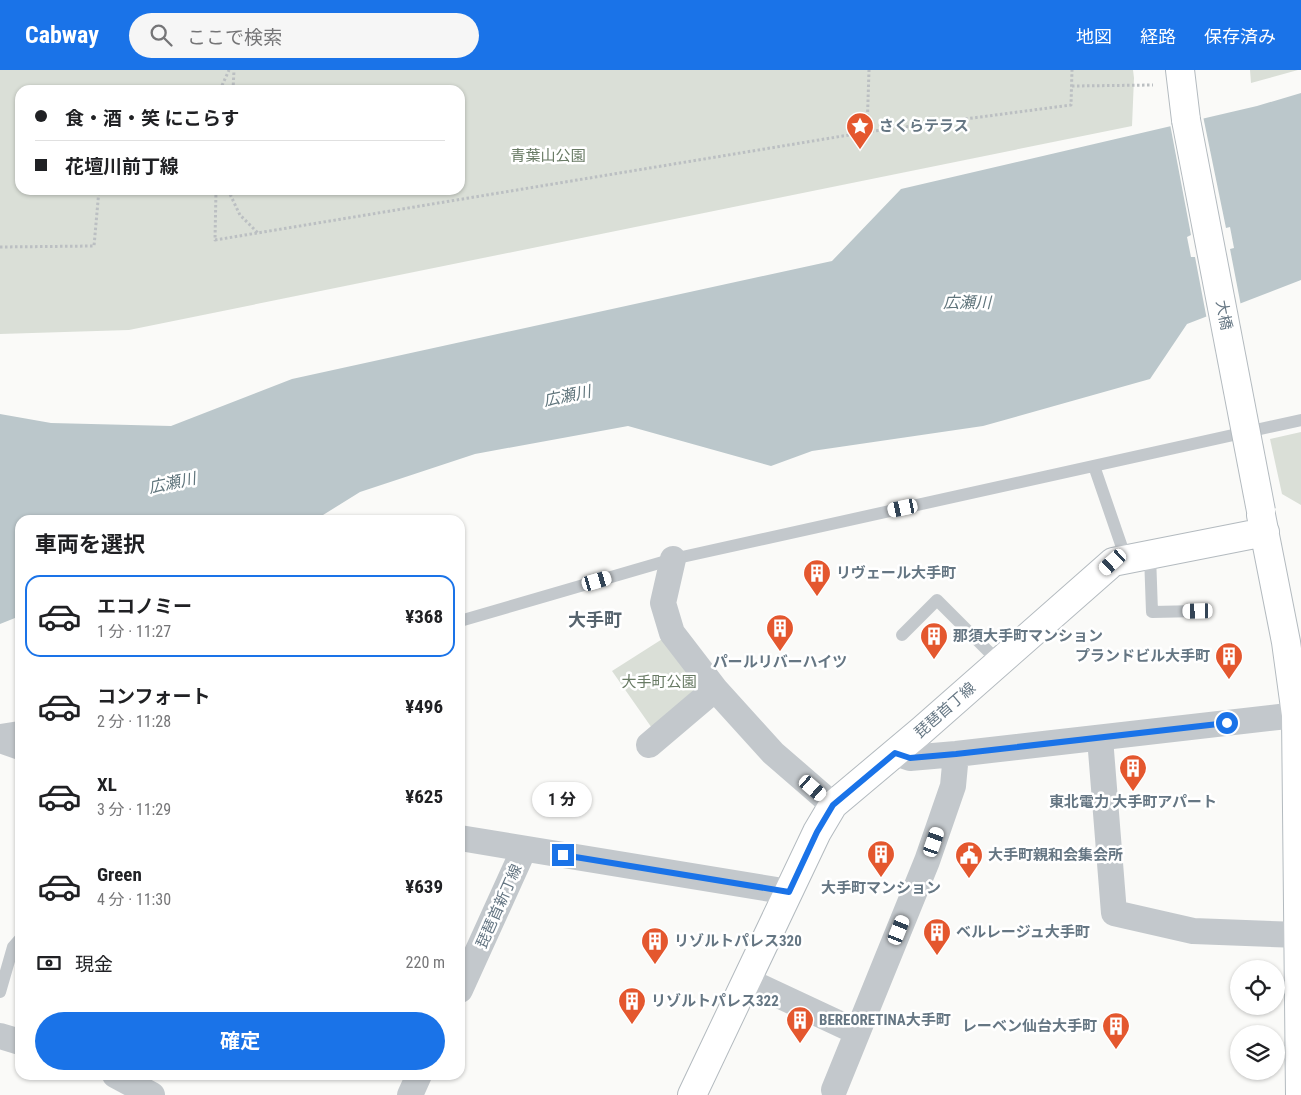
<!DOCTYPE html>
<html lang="ja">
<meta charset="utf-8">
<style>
:root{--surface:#fff;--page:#f6f6f6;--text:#202124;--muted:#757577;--line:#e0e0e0;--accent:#1a73e8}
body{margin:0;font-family:"Roboto Condensed","Noto Sans JP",sans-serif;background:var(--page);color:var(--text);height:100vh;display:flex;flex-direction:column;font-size:19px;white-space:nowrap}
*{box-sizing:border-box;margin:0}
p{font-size:16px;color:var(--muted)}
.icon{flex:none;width:28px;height:28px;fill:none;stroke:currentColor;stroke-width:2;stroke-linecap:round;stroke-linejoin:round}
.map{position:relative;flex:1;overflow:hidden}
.panel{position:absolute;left:15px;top:445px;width:450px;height:565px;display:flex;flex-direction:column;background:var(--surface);border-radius:15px;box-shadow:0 1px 4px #0004}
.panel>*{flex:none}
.guide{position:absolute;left:15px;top:15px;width:450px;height:110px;border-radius:15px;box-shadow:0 1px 4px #0004;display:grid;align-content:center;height:110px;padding:0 20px;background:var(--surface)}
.tools{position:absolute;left:1230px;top:890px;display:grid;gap:10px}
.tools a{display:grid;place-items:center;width:55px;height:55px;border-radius:50%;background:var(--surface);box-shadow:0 1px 4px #0004;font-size:25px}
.end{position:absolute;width:22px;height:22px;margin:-11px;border:6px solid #1a73e8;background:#fff;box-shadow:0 0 0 2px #fff}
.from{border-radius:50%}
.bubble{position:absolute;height:35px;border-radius:18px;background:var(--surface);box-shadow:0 1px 4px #0004;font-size:16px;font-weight:700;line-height:35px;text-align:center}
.car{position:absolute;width:15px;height:30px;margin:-15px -8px;border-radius:6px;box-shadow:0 0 4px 1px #0007;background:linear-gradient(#fff 24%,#345 0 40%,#fff 0 76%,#345 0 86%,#fff 0)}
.guide b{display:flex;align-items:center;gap:18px;height:48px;font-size:19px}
.guide b+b{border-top:1px solid var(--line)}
.guide i{width:12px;height:12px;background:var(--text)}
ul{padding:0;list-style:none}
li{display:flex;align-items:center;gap:15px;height:82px;margin:0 10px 8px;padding:0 10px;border:2px solid transparent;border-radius:15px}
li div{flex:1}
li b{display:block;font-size:19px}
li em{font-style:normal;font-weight:700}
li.on{border-color:var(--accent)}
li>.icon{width:45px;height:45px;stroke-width:1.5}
h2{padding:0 20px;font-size:22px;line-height:60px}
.pay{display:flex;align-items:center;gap:12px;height:55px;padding:0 20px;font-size:19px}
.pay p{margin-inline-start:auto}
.action{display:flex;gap:10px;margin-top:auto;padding:10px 20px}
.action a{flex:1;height:58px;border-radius:30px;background:var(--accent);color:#fff;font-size:20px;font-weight:700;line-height:58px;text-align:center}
header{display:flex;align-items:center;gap:30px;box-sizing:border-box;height:70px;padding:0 25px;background:var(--accent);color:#fff}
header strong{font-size:24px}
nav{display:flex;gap:28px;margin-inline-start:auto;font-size:18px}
.search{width:350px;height:45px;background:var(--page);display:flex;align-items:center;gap:12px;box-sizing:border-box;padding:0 18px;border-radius:28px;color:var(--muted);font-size:19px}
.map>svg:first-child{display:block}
.green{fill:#dadfd7;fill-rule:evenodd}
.water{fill:#bbc7cb}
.pier{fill:#fafaf8}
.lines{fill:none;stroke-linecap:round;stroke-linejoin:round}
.secondary-casing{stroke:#b3babf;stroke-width:30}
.path{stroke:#bbbfc2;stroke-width:3;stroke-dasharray:2.5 2.5;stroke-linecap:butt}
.lane{stroke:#c3c8cc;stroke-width:12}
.street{stroke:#c3c8cc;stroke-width:26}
.secondary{stroke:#fff;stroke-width:28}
.secondary-bridge-casing{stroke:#b3babf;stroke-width:30;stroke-linecap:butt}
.secondary-bridge{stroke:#fff;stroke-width:28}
.route{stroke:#1a73e8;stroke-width:6}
.labels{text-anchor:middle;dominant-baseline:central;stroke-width:5;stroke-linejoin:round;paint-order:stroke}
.poi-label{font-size:15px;font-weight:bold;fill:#657683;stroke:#fff;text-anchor:start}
.park-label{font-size:15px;fill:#687a64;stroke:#fff}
.street-label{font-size:15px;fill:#657683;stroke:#fff}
.water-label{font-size:16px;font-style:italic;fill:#60757c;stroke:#fff}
.quarter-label{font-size:18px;font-weight:bold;fill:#57646e;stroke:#fff}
</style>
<header>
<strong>Cabway</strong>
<div class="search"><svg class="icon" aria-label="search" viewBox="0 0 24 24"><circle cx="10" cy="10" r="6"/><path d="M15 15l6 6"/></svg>ここで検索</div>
<nav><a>地図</a><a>経路</a><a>保存済み</a></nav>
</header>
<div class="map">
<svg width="1301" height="1025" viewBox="0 0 1301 1025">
<rect width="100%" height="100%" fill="#fafaf8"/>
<path class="green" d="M0 0H1133L1134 8 1132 56 129 260 0 264ZM20 20H460V120H20Z
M1250 0H1298L1251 13Z
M1301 362V435L1282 424 1270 369Z
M667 566 703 618 654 661 612 601Z"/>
<path class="water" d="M1301 23V210L1187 254 1150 309 983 356 812 381 771 396 628 356 475 384 360 422 315 450H20V546L0 554V344L51 353 171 356 292 309 832 191 901 119 1257 36Z"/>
<path class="pier" d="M1203 46 1226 158 1230 157 1234 178 1230 179 1241 236 1207 250 1195 187H1191L1187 167 1191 165 1170 54Z"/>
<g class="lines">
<g class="secondary-casing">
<path id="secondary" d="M1180 0 1186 50
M1261 445 1286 572 1296 645 1300 1025
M692 1025 817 762 833 735 921 661 1113 492 1265 462"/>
</g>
<path class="path" d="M1072 16 1153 15
M220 20 229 0
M233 20 234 0
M867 62 869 0
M216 120 215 170 867 62 1071 35 1072 0
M228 120 240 145 258 163
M0 177 94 176 99 120"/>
<path class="lane" d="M1094 396 1126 489
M1150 485 1152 542 1199 541
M460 551 673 489 1301 350
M902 565 937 530 999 592
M0 660 20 657
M0 922 13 877 20 869"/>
<path class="street" d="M673 489 663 533 672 563 715 619 773 683 833 735
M1100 668 1114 843 1193 861 1299 865
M0 670 20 677
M649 675 715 619
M895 683 910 688 956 684 1296 645
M460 768 789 822
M746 910 857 962
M460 920 524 779
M0 966 20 972
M115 1005 152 1025
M834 1020 927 791 953 716 956 684
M410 1025 419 1005"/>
<use href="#secondary" class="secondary"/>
<g class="secondary-bridge-casing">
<path id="secondary-bridge" d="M1186 50 1261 441"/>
</g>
<use href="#secondary-bridge" class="secondary-bridge"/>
</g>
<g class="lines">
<path class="route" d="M563 785 789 822 817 762 833 735 895 683 910 688 956 684 1227 653"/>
</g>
<defs>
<g id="sight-pin" transform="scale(1.4375)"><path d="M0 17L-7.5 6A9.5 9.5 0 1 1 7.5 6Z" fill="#e4572e" stroke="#fff"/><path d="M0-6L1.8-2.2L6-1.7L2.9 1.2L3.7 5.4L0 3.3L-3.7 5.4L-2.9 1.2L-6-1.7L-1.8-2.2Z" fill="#fff"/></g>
<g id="building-pin" transform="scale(1.4375)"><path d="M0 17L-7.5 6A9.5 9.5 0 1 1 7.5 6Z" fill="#e4572e" stroke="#fff"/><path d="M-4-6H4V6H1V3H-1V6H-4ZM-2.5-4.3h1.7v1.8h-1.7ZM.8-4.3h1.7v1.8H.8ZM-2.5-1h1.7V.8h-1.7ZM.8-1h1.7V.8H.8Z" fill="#fff"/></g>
<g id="civic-pin" transform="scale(1.4375)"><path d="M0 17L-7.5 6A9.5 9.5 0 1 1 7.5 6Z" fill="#e4572e" stroke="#fff"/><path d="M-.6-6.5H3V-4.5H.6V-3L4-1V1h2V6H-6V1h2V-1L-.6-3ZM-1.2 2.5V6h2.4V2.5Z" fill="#fff"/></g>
</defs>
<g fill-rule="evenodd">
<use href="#sight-pin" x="860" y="56"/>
<use href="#building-pin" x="817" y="503"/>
<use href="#building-pin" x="780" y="558"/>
<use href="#building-pin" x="934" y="566"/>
<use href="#building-pin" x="1229" y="586"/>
<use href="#building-pin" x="1133" y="698"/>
<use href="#building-pin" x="881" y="784"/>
<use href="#civic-pin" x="969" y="785"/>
<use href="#building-pin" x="937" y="862"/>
<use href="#building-pin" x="655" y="871"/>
<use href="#building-pin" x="632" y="931"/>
<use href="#building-pin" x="800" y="950"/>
<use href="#building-pin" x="1116" y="956"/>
</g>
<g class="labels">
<g class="poi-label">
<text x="879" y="56">さくらテラス</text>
<text x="836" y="503">リヴェール大手町</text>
<text x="953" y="566">那須大手町マンション</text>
<text x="1210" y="586" text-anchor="end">プランドビル大手町</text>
<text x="780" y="592" text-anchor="middle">パールリバーハイツ</text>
<text x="1133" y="732" text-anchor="middle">東北電力 大手町アパート</text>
<text x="988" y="785">大手町親和会集会所</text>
<text x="881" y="818" text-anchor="middle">大手町マンション</text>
<text x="956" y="862">ベルレージュ大手町</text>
<text x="674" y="871">リゾルトパレス320</text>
<text x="651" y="931">リゾルトパレス322</text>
<text x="819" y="950">BEREORETINA大手町</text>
<text x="1097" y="956" text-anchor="end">レーベン仙台大手町</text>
</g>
<g class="park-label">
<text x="548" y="86">青葉山公園</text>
<text x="659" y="612">大手町公園</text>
</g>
<g class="street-label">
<text transform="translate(1224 245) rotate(79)">大橋</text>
<text transform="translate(945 640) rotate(-41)">琵琶首丁線</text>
<text transform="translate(499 836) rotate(-66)">琵琶首新丁線</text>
</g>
<g class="water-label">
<text x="967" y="232">広瀬川</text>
<text transform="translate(567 326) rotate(-12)">広瀬川</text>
<text transform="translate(172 413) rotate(-12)">広瀬川</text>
</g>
<g class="quarter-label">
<text x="595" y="549">大手町</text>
</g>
</g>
</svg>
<div class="tools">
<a><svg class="icon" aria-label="locate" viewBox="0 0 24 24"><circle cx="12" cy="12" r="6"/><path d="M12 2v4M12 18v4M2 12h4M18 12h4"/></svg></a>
<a><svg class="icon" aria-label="layers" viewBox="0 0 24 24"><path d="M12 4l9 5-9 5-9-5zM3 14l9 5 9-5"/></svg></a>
</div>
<i class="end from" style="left:1227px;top:653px"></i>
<i class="end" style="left:563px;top:785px"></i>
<div class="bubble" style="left:532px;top:712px;width:60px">1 分</div>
<i class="car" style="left:903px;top:438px;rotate:258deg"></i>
<i class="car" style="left:1113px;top:492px;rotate:228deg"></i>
<i class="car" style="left:597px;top:511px;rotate:74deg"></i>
<i class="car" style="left:1198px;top:541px;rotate:269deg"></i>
<i class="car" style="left:813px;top:718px;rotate:131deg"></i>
<i class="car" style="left:934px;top:772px;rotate:19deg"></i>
<i class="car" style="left:899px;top:860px;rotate:22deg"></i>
<div class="guide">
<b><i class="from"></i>食・酒・笑 にこらす</b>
<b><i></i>花壇川前丁線</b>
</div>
<section class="panel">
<h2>車両を選択</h2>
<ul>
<li class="on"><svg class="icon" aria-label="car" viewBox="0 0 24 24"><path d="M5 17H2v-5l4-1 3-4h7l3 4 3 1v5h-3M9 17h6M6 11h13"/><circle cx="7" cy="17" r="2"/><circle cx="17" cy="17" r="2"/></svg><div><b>エコノミー</b><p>1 分 · 11:27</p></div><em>¥368</em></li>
<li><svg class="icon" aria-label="car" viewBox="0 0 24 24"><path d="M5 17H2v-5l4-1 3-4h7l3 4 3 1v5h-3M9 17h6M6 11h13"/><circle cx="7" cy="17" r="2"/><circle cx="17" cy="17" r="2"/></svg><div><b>コンフォート</b><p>2 分 · 11:28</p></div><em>¥496</em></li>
<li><svg class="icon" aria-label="car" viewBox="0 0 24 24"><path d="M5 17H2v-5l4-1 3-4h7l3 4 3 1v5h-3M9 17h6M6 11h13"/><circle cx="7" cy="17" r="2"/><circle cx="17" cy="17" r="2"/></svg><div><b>XL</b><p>3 分 · 11:29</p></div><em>¥625</em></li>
<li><svg class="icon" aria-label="car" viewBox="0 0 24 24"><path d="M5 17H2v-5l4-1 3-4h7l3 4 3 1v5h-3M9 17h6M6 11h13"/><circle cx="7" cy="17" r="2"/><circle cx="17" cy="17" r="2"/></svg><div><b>Green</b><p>4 分 · 11:30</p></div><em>¥639</em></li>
</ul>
<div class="pay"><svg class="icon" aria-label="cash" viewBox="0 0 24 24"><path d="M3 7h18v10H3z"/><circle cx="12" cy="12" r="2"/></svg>現金<p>220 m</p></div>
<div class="action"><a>確定</a></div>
</section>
</div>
